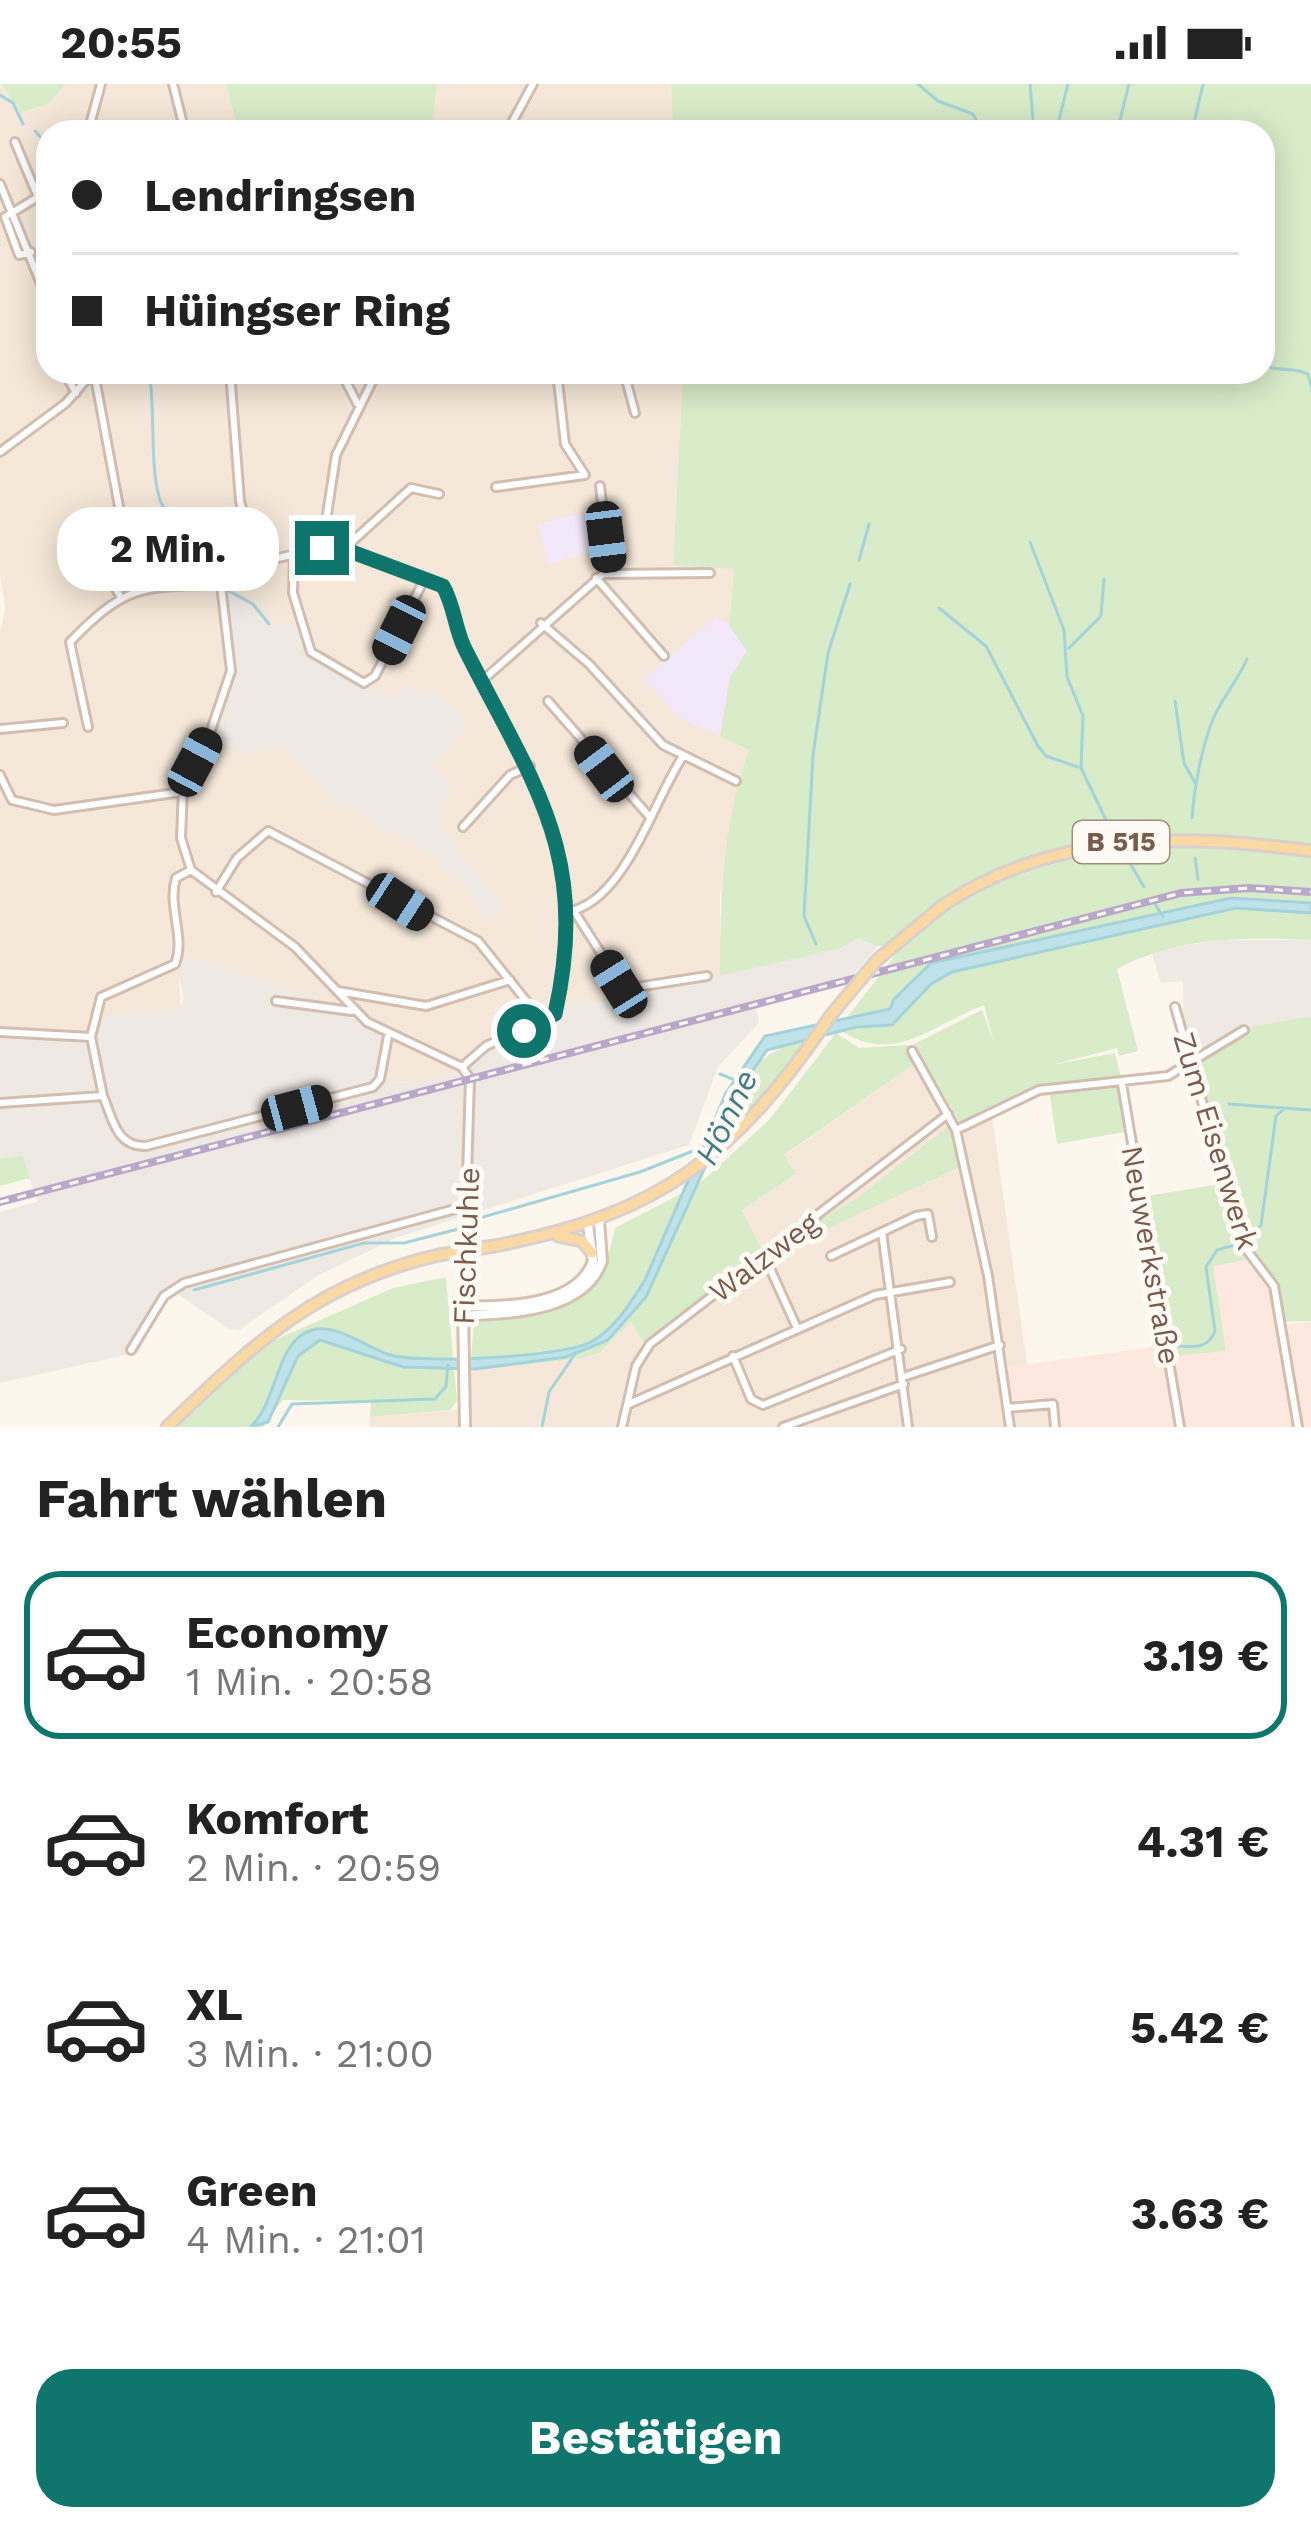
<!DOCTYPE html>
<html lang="de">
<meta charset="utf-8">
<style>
:root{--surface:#fff;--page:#f6f6f6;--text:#222;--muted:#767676;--line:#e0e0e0;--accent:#0f766e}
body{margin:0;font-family:"Work Sans",sans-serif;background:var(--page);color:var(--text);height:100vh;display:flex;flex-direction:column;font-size:45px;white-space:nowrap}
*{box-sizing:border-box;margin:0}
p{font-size:39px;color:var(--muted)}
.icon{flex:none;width:66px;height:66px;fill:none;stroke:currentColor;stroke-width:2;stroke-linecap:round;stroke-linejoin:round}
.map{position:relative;height:1343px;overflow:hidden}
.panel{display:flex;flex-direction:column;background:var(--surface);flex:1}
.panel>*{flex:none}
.top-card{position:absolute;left:36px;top:36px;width:1239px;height:264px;border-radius:36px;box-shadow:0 6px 30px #0003;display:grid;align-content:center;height:264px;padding:0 36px;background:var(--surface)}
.end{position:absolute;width:54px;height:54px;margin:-27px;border:15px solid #0f766e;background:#fff;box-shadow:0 0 0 6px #fff}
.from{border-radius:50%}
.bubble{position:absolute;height:84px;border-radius:36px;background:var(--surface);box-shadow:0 6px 30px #0003;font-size:39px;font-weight:700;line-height:84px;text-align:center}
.car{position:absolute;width:36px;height:72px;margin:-36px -18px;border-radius:15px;box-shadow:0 0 9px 3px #0007;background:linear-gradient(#222 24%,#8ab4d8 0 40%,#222 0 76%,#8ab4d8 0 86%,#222 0)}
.top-card b{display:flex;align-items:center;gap:42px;height:114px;font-size:45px}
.top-card b+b{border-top:3px solid var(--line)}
.top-card i{width:30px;height:30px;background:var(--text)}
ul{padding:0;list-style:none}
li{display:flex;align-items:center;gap:36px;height:168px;margin:0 24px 18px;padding:0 12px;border:6px solid transparent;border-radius:36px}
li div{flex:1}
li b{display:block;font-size:45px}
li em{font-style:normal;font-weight:700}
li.current{border-color:var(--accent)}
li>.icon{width:108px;height:108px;stroke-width:1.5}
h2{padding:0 36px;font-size:54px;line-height:144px}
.button{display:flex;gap:24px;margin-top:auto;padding:24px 36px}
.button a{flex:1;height:138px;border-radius:36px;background:var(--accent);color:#fff;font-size:48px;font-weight:700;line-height:138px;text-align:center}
.status{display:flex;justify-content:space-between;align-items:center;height:84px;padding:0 60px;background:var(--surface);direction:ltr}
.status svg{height:33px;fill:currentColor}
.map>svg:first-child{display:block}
.residential{fill:#f5e8da}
.commercial{fill:#fde8e0}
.industrial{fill:#efe9e4}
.education{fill:#f3e8fa}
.green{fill:#d8ecc9}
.water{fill:#bfe3e8;stroke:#a5d3da;stroke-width:3}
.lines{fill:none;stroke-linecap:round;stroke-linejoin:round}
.stream{stroke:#a5d3da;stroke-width:3}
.street-casing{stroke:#d1beb0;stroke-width:12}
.secondary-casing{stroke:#d6c0b0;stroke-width:14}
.primary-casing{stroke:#dad1cd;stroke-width:15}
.street{stroke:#fff;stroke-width:6}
.secondary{stroke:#fff;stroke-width:8}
.primary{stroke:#fbd9a5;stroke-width:9}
.rail-casing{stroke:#b9a8c9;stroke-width:8}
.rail{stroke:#fffaf3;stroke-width:3;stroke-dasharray:9;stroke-linecap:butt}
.primary-bridge-casing{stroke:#dad1cd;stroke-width:15;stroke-linecap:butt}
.primary-bridge{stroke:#fbd9a5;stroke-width:9}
.route{stroke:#0f766e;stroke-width:15}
.labels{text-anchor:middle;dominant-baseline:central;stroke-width:10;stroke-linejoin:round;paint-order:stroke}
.shield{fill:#fffaf3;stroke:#a28b7f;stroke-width:3}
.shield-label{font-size:27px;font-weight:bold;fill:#7a5c4d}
.street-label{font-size:30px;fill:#7a5c4d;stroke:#fffaf3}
.water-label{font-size:33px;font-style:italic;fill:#437c86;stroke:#fffaf3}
</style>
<div class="status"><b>20:55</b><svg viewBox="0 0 49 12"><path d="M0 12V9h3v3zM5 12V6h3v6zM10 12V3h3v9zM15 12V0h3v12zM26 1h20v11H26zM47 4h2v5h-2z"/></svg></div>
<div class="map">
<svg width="1311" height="1343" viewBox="0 0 1311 1343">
<rect width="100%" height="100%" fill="#fdf6ec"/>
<path class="residential" d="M0 0 22 29 48 20 66 0H226L238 48H48V288H683L673 480 734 484 729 541 750 665 720 811V892L592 921H564L544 949 486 970 455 989 419 999 387 998 341 921 184 872 179 883 180 924 100 932 96 949 0 944V548L5 525 0 489Z
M437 0H671L673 48H428Z
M913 981 954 1051 992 1032 1027 1280 1003 1284 1007 1324 1053 1320 1055 1343H370V1333L470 1325V1286L581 1275 599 1269 632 1237 644 1261 650 1260 763 1170 742 1126 795 1091 784 1072Z"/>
<path class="commercial" d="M1242 1166 1272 1209 1276 1241 1311 1238V1343H1061L1057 1314 1011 1317 1006 1283 1161 1262 1168 1273 1226 1267 1213 1182Z"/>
<path class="industrial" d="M227 504 252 518 272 539 301 540 307 568 325 584 396 614 407 600 428 610 433 606 466 636 464 646 432 681 454 702 440 718 446 727 439 740 504 824 488 837 462 800 435 775 412 755 403 758 345 721 342 725 327 718 330 711 281 662 246 670 209 661 236 586 223 524Z
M858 854 878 862 847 898 756 923 759 939 718 983 689 1061 398 1153 317 1192 239 1246 229 1245 176 1209 159 1224 139 1268 0 1299V1128L37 1118 23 1073 0 1075V944L96 949 99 932 180 924 184 914 177 883 184 872 341 921 392 960 387 998 419 999 455 989 486 970 544 949 563 921 590 915 593 921 720 892 839 864Z
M1220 856H1311V932L1239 945 1204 967 1194 965 1183 936V897L1161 899 1151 867Z"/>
<path class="education" d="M599 426 604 463 548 480 538 440Z
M716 533 729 541 748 567 730 594 720 652 680 634 643 595Z"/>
<path class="green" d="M1 0H66L48 20 21 29Z
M226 0H437L431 48H238Z
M671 0H1311V856C1244 853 1177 852 1117 885L1138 967 1119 972 1117 964 1052 981 1115 969 1121 993 1033 1002 960 1039 914 960 982 926 993 956 984 921C931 941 894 983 838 945L903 861 878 862 858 854 840 864 720 892C720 815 723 738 749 666L720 652 730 594 747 567 729 541 734 485 673 481 683 288H1263V48H673Z
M1311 932V1237L1280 1238 1274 1202 1252 1175 1213 1182 1226 1267 1168 1273 1141 1113 1226 1099 1191 975 1239 945Z
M836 949 859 964 909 961 913 981 784 1071 796 1090 742 1126 761 1164 645 1261 631 1238 599 1269 580 1275 470 1286 474 1240C491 1234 512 1236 531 1232 586 1223 605 1195 615 1144L698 1101 769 1036Z
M810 953 769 1008 716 1062C742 1000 742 974 810 953Z
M1122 1000 1130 1047 1057 1060 1049 1004Z
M950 1041 962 1082 794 1160 790 1154 854 1116Z
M23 1072 30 1094 0 1102V1075Z
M446 1193 457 1317 450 1326 370 1333 371 1317 283 1316 263 1343H176L261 1262 393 1204Z"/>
<path class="water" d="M1231 814 1311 819V829L1236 824 952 888 931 900 892 941 856 943 767 966 742 1002 646 1213 608 1256 566 1273 475 1285 403 1283 320 1256 298 1272 268 1338 250 1343C278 1320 275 1256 312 1246 337 1239 367 1264 390 1271 422 1280 563 1273 591 1258 614 1246 632 1217 645 1196L726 1009 765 952 890 925 894 915 931 879Z"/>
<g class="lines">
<path class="stream" d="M918 0 938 17 973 30 980 45 990 48
M1030 0 1034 48
M0 11 13 19 23 40
M35 47 48 61
M1056 48 1068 0
M1117 48 1129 0
M1192 48 1203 0
M1263 280C1277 289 1293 282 1308 290L1311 302
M149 288C156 327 149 382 160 416 162 422 167 427 169 433L162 447 205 484
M1030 458 1064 546 1067 593 1083 632 1081 684 1108 740
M859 476 869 440
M227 506 253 520 269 540
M939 524 986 562 1038 662 1046 672 1078 683
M1069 564 1101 532 1104 495
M1175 617 1184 679 1195 699
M1192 734C1194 705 1202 660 1214 633 1223 613 1238 596 1247 575
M1195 774 1198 795
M1131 781 1144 803
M1155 820 1163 833
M816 860 804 832 813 671 828 569 850 500
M720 990 735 996
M1229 1020 1311 1026
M1251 1154 1261 1141 1276 1032 1285 1024
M194 1206 364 1159H404L462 1144 476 1135 640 1088 703 1063
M1173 1262C1192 1262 1207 1267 1215 1247L1206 1183 1217 1166 1235 1161
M278 1343 292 1320 435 1315 446 1302 448 1281
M542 1343 549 1308 575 1270"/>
<g class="street-casing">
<path id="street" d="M173 0 185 48
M88 48 101 0
M507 48 533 0
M15 58 38 113 5 133 19 171 31 168
M0 100 48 217
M64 288 76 309
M94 288 120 428 114 502 120 512
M230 288 240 417 256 479
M341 288 357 319
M624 288 635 329
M0 368 66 319 92 289
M600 402 610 488
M496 403 585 391 565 360 557 288
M322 464 344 465 443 502C454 521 455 544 464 563 531 700 591 767 555 930L486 962 462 983 367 938 295 863 191 786 181 754 183 703 210 649 231 587 221 501 256 479Z
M322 464 336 371 377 288
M344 465 411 404 439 410
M294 469 293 509 311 568 364 599 375 592 425 494
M596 494 664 572
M541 539 589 580 663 661 736 697
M483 596 603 490 710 489
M548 617 648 731
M88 643 70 558C126 500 143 502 221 501
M0 645 63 639
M0 691 12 716 54 726 182 708
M463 743 510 691 530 682
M216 808 237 774 268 747 478 857 544 939
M574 827 624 905 707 892
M567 828C624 819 652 720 683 672
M338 907 426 922 510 896
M276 917 352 927
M1175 923 1243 1161 1274 1202 1298 1343
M0 948 91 953
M912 967 956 1046 988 1192 1010 1343
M462 983 470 995 463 1222
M1122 1000 1180 1343
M103 1012C113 1035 116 1063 146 1062L373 1003 380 995 388 952
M0 1019 103 1012 91 953 101 913 175 880C186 853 167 823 176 794L191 786
M956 1046 1039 1006 1168 992 1244 946
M882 1148 908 1343
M763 1169 797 1244
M831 1172 916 1132 928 1130 932 1153
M131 1266 164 1212 184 1199 466 1122
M733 1272 751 1315 763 1321 901 1265
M903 1293 1000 1261
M629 1320 875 1211 950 1198
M1007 1324 1053 1320 1055 1343
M622 1343 636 1282 650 1260 948 1030
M783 1343 904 1300"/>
</g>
<g class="secondary-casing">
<path id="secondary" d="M463 1232C508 1229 584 1229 602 1177L599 1137
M465 1343 463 1222C503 1223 577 1223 593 1177L588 1141"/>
</g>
<g class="primary-casing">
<path id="primary" d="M942 822C1055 747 1182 749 1311 767
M558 1152 582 1157 592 1169
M494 1162C663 1130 735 1071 831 931
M167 1343C255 1259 316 1199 439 1171"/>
</g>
<use href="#street" class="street"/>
<use href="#secondary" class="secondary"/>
<use href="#primary" class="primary"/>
<g class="rail-casing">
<path id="rail" d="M0 1118 1181 809 1249 804 1311 808"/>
</g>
<use href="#rail" class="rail"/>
<g class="primary-bridge-casing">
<path id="primary-bridge" d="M831 931 877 876 942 822
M439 1171 494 1162"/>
</g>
<use href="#primary-bridge" class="primary-bridge"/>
</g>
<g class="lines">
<path class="route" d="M322 464 344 465 443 502C454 521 455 544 464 563 532 699 591 768 555 930L524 947"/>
</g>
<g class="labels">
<rect class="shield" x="1073" y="737" width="96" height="42" rx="9"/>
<g class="shield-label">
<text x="1121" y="758">B 515</text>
</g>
<g class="street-label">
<text transform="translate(1216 1057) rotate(73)">Zum Eisenwerk</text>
<text transform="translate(466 1162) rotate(-88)">Fischkuhle</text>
<text transform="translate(1151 1171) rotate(80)">Neuwerkstraße</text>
<text transform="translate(764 1173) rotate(-37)">Walzweg</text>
</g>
<g class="water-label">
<text transform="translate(726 1033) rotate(-64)">Hönne</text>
</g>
</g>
</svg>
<i class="end from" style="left:524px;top:947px"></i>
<i class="end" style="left:322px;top:464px"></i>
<div class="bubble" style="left:57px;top:423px;width:222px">2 Min.</div>
<i class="car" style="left:606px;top:453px;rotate:173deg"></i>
<i class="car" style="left:399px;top:546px;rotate:206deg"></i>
<i class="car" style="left:195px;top:678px;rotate:28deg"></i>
<i class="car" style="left:604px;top:685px;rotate:323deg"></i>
<i class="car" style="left:400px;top:818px;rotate:123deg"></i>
<i class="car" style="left:619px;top:900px;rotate:328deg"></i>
<i class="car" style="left:297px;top:1024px;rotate:75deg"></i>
<div class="top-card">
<b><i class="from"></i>Lendringsen</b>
<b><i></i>Hüingser Ring</b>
</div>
</div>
<section class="panel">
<h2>Fahrt wählen</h2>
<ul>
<li class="current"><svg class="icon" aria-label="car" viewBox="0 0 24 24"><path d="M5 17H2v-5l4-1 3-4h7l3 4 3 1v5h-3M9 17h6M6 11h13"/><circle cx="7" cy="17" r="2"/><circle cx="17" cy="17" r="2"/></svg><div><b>Economy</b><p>1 Min. · 20:58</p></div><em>3.19 €</em></li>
<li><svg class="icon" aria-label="car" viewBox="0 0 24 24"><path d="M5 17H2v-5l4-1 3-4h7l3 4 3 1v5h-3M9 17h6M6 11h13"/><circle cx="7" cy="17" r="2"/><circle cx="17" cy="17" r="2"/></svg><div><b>Komfort</b><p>2 Min. · 20:59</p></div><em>4.31 €</em></li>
<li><svg class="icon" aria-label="car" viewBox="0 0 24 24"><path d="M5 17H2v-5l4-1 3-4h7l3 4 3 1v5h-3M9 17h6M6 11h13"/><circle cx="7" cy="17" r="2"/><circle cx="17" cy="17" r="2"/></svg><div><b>XL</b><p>3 Min. · 21:00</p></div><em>5.42 €</em></li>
<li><svg class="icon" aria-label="car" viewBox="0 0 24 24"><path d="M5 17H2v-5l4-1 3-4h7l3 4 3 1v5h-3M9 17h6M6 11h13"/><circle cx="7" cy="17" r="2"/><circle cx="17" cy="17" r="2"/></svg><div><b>Green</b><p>4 Min. · 21:01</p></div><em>3.63 €</em></li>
</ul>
<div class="button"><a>Bestätigen</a></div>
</section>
